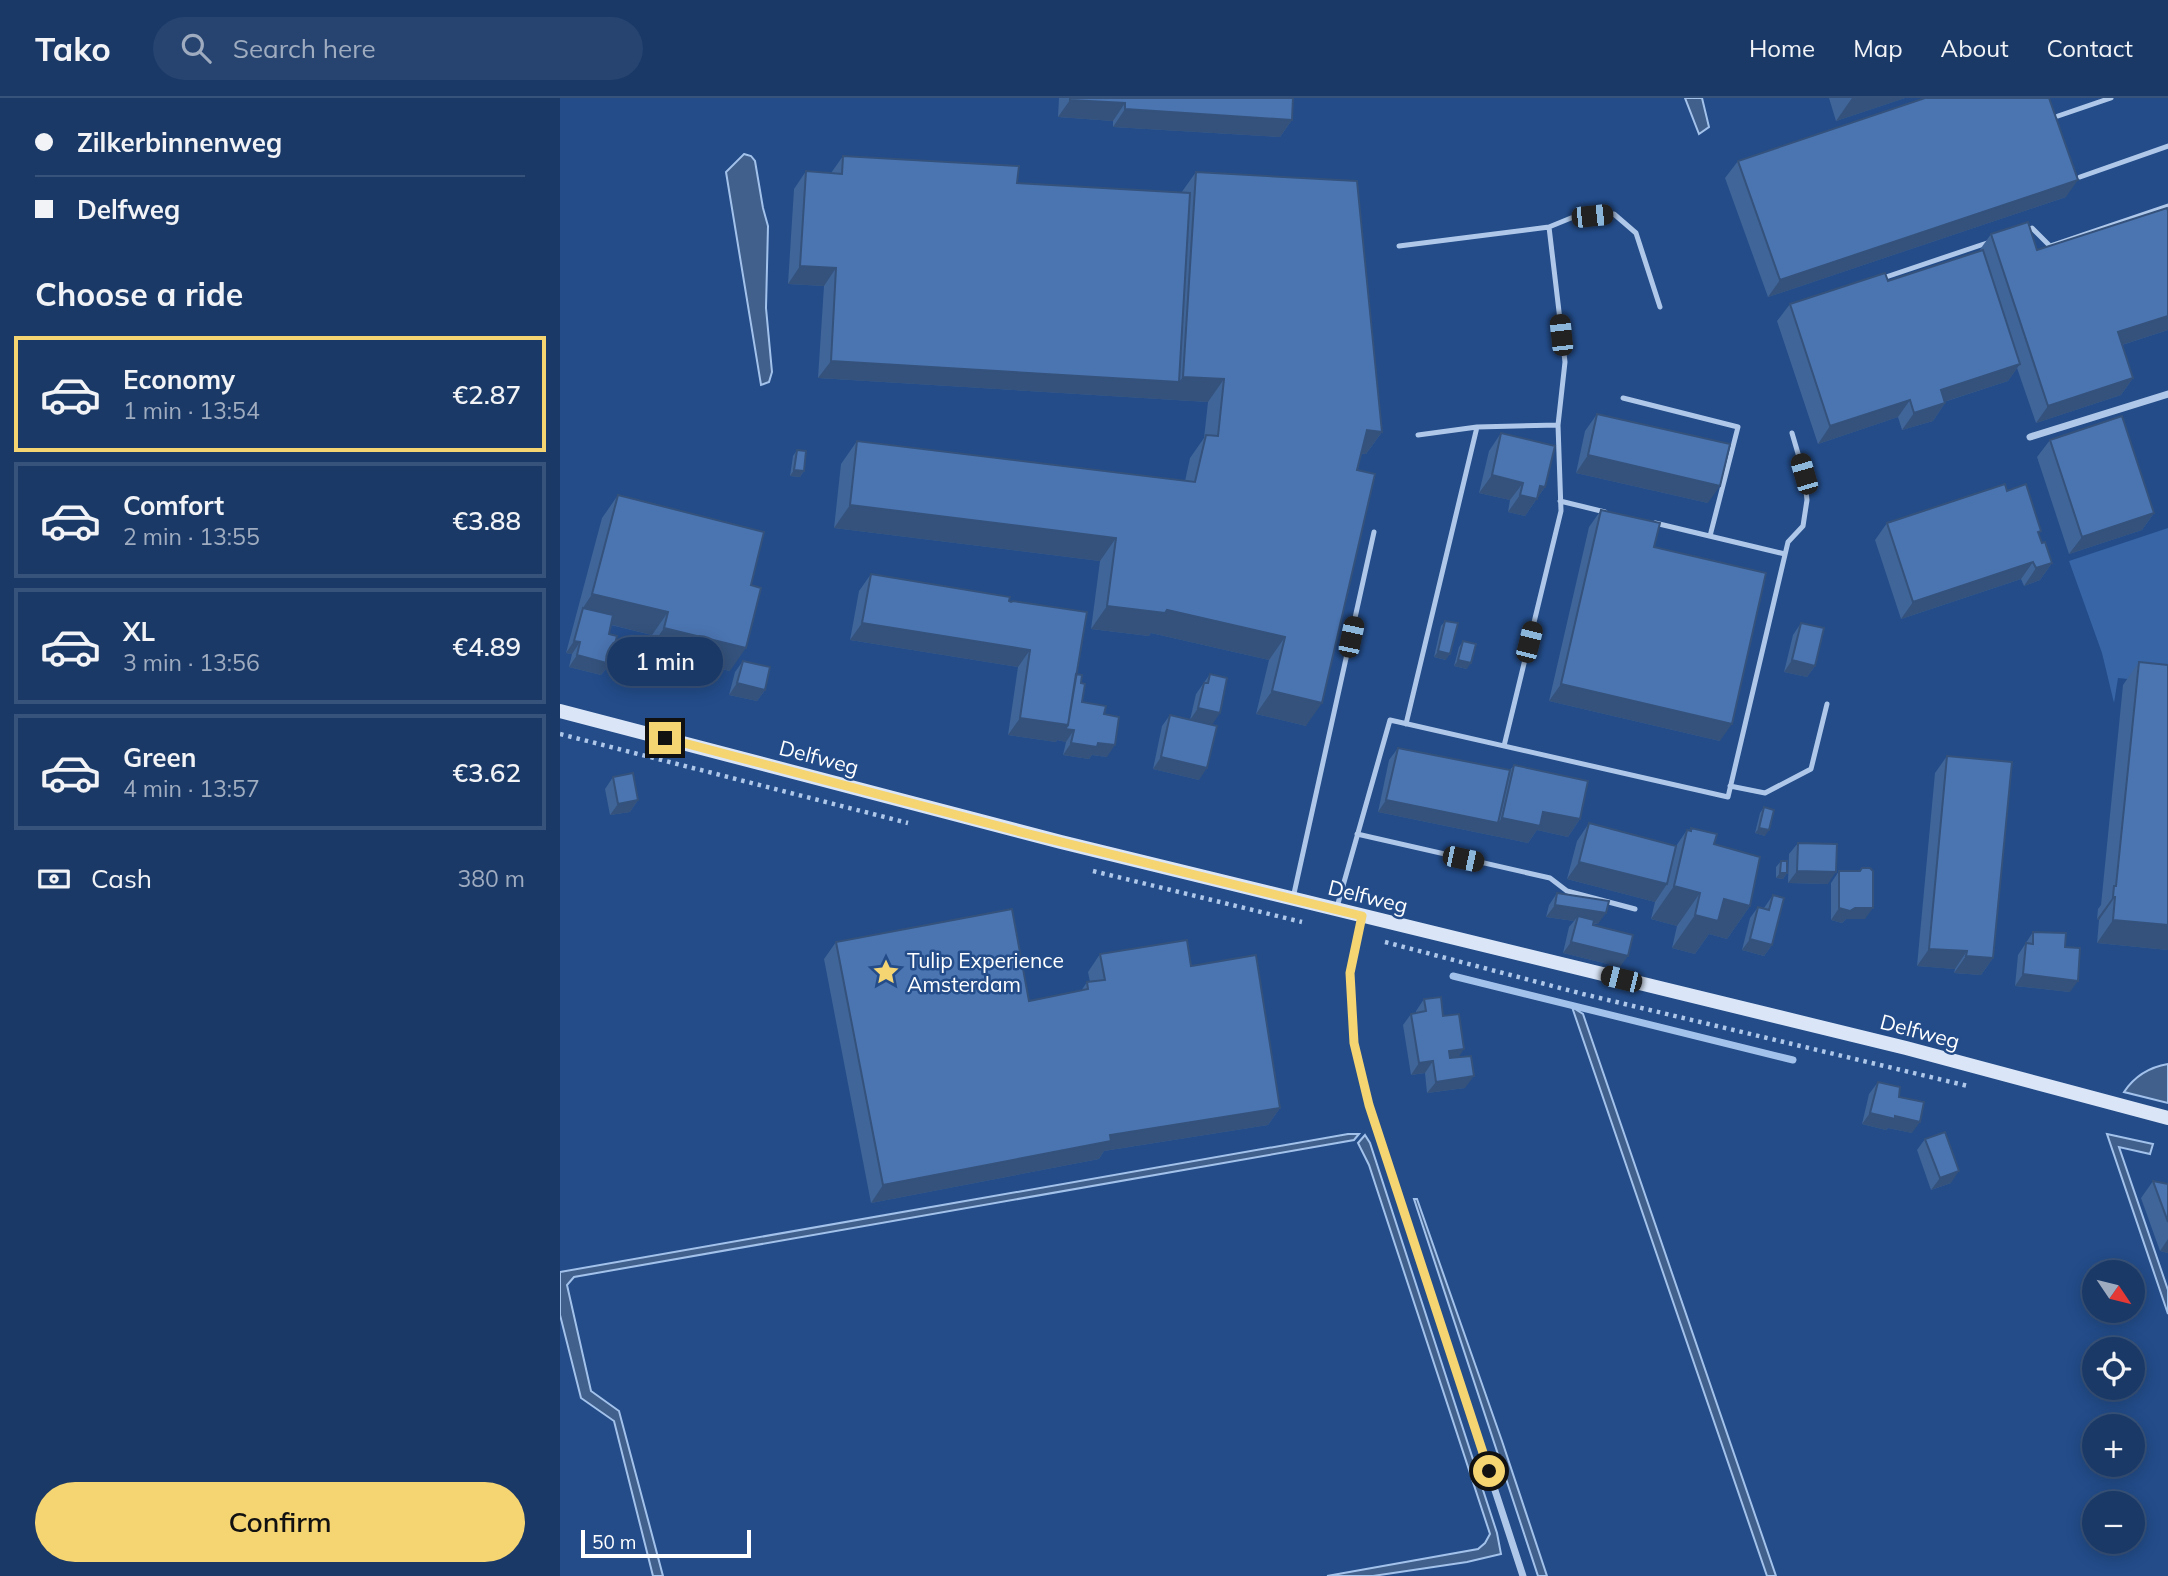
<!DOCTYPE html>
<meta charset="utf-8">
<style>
:root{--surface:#1a3967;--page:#274470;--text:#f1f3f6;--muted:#9facc0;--line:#38537b;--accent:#f5d472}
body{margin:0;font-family:Mulish,sans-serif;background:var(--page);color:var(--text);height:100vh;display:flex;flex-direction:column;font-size:26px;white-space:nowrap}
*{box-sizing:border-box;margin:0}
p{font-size:23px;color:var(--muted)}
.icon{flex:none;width:38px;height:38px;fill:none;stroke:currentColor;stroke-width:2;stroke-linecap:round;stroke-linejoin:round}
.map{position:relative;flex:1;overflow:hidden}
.panel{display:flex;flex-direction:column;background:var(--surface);width:560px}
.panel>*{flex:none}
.hud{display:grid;align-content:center;height:154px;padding:0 35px;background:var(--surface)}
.needle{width:46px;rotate:125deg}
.controls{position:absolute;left:1522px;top:1162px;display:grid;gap:14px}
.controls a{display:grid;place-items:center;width:63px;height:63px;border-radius:50%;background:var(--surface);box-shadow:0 4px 18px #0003,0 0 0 2px var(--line);font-size:35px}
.scale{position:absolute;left:21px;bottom:18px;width:170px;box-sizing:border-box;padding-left:7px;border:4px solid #fff;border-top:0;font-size:19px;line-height:24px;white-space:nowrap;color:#fff;-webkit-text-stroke:5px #234c89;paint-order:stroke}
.end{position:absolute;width:32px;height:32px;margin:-16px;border:9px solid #f5d472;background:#111;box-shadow:0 0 0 4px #111}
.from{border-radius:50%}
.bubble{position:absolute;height:49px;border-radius:24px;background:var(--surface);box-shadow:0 4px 18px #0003,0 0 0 2px var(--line);font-size:23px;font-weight:600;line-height:49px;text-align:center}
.car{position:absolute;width:21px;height:42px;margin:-21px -10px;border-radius:9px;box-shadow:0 0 5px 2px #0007;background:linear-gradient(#222 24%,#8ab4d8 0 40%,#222 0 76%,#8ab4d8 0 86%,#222 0)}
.hud b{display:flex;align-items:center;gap:24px;height:66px;font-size:26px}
.hud b+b{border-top:2px solid var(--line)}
.hud i{width:18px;height:18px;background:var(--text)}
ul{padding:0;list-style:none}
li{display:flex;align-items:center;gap:21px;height:116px;margin:0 14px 10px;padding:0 21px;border:4px solid var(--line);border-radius:0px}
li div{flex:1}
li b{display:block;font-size:26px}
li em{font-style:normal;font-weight:600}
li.current{border-color:var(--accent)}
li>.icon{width:63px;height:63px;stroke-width:1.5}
h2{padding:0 35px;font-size:32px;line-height:84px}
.pay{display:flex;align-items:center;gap:18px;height:77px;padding:0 35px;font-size:26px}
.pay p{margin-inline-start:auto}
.button{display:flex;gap:14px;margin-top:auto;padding:14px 35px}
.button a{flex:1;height:80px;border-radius:42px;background:var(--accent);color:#111;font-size:28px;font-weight:600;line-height:80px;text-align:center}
header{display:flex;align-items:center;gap:42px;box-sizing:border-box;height:98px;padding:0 35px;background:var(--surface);border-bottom:2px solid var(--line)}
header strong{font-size:33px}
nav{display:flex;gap:38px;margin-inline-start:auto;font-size:24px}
.search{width:490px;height:63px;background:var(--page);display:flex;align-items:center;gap:18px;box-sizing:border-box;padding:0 24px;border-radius:38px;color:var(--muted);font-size:26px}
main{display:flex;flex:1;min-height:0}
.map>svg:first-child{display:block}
.green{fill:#3765a6}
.water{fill:#42608c;stroke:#a3c2eb;stroke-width:2}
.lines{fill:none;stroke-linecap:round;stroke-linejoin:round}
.stream{stroke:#a3c2eb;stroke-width:7}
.path{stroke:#afc8ea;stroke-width:4.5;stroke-dasharray:3.5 5;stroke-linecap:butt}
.lane{stroke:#afc8ea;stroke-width:5}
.street{stroke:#afc8ea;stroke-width:7}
.secondary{stroke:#dae6f8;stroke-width:14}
.wall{fill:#406598}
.shaded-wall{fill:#34527c}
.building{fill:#4b75b1;stroke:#34527c;stroke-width:2}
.route{stroke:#f5d472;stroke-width:9}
.labels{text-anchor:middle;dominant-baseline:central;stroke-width:5;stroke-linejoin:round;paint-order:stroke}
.street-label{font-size:21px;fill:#fff;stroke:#234c89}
.poi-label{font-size:21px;fill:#fff;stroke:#234c89;text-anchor:start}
</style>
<header>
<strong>Tako</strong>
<div class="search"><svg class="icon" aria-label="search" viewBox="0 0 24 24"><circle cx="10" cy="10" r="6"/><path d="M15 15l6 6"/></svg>Search here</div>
<nav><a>Home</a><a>Map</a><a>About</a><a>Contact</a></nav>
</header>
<main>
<section class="panel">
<div class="hud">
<b><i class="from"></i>Zilkerbinnenweg</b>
<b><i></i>Delfweg</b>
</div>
<h2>Choose a ride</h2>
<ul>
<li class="current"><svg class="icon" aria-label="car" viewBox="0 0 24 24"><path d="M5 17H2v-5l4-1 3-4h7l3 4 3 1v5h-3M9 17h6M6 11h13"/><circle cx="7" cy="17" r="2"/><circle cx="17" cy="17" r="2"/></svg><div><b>Economy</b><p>1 min · 13:54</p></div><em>€2.87</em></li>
<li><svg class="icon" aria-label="car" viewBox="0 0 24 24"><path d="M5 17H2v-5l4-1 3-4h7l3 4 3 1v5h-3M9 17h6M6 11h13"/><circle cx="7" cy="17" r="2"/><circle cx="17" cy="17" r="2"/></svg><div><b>Comfort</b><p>2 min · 13:55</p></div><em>€3.88</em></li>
<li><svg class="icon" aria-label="car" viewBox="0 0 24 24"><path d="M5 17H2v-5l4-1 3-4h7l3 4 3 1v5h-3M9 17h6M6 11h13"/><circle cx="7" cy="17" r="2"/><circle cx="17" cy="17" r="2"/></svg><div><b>XL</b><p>3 min · 13:56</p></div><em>€4.89</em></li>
<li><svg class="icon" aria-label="car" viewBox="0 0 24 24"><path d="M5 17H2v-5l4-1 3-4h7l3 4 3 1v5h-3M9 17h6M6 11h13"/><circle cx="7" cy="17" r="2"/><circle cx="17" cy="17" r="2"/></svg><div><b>Green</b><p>4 min · 13:57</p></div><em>€3.62</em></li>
</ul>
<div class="pay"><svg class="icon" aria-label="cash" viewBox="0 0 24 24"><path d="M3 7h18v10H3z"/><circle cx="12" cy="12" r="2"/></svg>Cash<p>380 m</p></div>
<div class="button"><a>Confirm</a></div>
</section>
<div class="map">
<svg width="1608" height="1478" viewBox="0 0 1608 1478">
<rect width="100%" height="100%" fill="#234c89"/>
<path class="green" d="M1608 430V585L1558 580 1554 605 1542 555 1509 463Z"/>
<path class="water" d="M1125 0H1142L1149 29 1139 36Z
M184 56 191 58 195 63 203 110 208 128 206 210 212 274 209 284 201 287 166 74Z
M1012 909 1023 916 1216 1478H1207Z
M1608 966V1005L1564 994C1574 979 1590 969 1608 966Z
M788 1036H799L794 1042 14 1179 7 1187 31 1293 59 1313 103 1478H93L54 1323 21 1300 0 1217V1174Z
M1547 1036 1593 1046 1590 1056 1559 1049 1608 1192V1216Z
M805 1037 810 1045 937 1435 941 1456 907 1464 813 1478H767L918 1451 925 1445 930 1436 809 1067 798 1045Z
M854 1101H857L942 1343 987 1478H978Z"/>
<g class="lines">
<path class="stream" d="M893 878 1233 962"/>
<path class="path" d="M0 636 348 725
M533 773 742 824
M825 844 1023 896 1408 988"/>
<path class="lane" d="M1498 18 1551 0
M1520 79 1608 48
M989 129 1011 120 1054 116 1076 135 1100 209
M1466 132 1472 130 1490 148 1608 108
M839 148 989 129 1005 264 998 327
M1320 181 1430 144
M1063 300 1178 329 1150 438
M858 337 917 329
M1000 403 1045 414
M1095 425 1225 456
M846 626 917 329 998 327 1001 413 944 648
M1170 688 1205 695 1251 671 1267 606
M797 736 990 780 1007 793 1075 811
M733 800 814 434
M777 809 830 622 1168 699 1228 444 1243 428 1247 402 1244 376 1232 335"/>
<path class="street" d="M1470 339 1608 296
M802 818 790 875 794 945 809 1007 963 1478"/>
<path class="secondary" d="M0 613 501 744 1346 950 1608 1020"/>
</g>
<path class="wall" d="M499 0H733L732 22 720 39 553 29V23L498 19Z
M1269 0H1345L1276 23Z
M283 58 457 85 621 95 636 74 822 334 806 356H801L746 628 696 616 709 562 591 535 589 538 531 531 540 463 274 430 281 366 297 343 625 383 630 360 644 340 648 304 258 280 264 188 228 186 234 91 246 73 271 75Z
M1178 63 1506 99 1208 199 1165 80Z
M1608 113V232L1562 247 1573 280 1561 297 1476 325 1457 270 1448 283 1384 304 1385 305 1373 323 1342 332 1338 319 1258 346 1217 223 1230 206 1328 183 1419 153 1431 136 1477 152Z
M1037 316 1148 405 1016 375 1025 333Z
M941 335 985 389 965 418 948 414 950 402 919 395 929 353Z
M1490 342 1594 415 1582 432 1509 456 1477 359Z
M237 352 244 373 240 379 230 378 233 358Z
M1447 393 1479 436 1482 445 1492 465 1480 482 1464 488 1461 481 1341 521 1315 442 1327 425Z
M58 397 170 573 88 553 92 537 51 527 49 536 50 566 41 577 9 569 12 556 6 555 42 420Z
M1041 412 1094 449 1160 643 989 603 1029 429Z
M311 476 449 503 516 576 521 585 522 604 544 616 547 659 532 657 529 661 503 657 506 644 497 642 496 644 448 637 458 569 290 542 299 493Z
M885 523 886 562 874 559 881 528Z
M1241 525 1255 568 1247 579 1224 574 1233 537Z
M903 543 907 571 894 568 899 549Z
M183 563 205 592 197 603 169 597 175 574Z
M1579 564 1608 852 1537 845 1539 822 1537 821 1538 811 1541 807 1563 587Z
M650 576 652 627 639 682 593 671 602 628 610 617 630 622 636 596Z
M838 650 950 672 954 667 1020 721 1008 739 977 732 968 745 818 714 829 662Z
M1387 658 1433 860 1421 877 1394 875 1395 871 1357 868 1375 675Z
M53 679 78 702 70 714 50 717 45 691Z
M1204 709 1205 738 1195 735 1200 715Z
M1029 725 1116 748 1127 732H1129L1131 730 1154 746 1190 808 1167 841 1149 836 1135 856 1112 850 1117 828 1091 821 1095 804 1007 781 1017 743Z
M1238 745 1268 786 1228 785 1229 756Z
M1221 763 1227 775 1223 781 1216 780V769Z
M1279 773 1305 821H1286L1282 825 1271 822V785Z
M997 795 1038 826H1033V827L1060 869 1003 855 1009 829 1014 823 986 819 989 807Z
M1213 797 1212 847 1204 858 1182 852 1190 820 1198 809 1204 810Z
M1473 834 1505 849 1510 894 1455 888 1458 857Z
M276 844 469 903 521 893 527 884H530L528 874 540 856 631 868 720 1010 708 1027 544 1053 539 1061 311 1105 264 861Z
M864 901 883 918 898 959 905 990 867 995 865 975 851 977 843 927 851 916 856 915V913Z
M1318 984 1339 999 1352 1035 1328 1030 1326 1032 1302 1026 1309 996Z
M1365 1041 1391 1085 1371 1092 1357 1052Z
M1593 1083 1608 1086V1155L1600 1153 1581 1100Z"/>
<path class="shaded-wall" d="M1292 0H1345L1276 23Z
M510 2 565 5 553 23 498 19Z
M565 11 732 22 720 39 553 29Z
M1518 82 1506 99 1208 199 1220 182Z
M240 168 276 170 264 188 228 186Z
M1608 218V232L1546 252 1558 234Z
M271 263 619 284 623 279 664 281 648 304 258 280Z
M1460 266 1448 283 1368 309 1381 292Z
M1573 280 1561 297 1476 325 1488 308Z
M1350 302 1338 319 1258 346 1270 328Z
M1385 305 1373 323 1342 332 1354 315Z
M807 332 822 334 806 356 791 355Z
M1028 357 1160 388 1148 405 1016 375Z
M234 372 244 373 240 379 230 378Z
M932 377 963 385 950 402 919 395Z
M980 388 985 389 965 418 948 414 960 397Z
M290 407 556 440 540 463 274 430Z
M1594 415 1582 432 1509 456 1522 439Z
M1473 464 1461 481 1341 521 1353 504Z
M1492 465 1480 482 1464 488 1476 470Z
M32 496 108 514 92 537 20 519 23 510Z
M547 508 607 512 725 539 709 562 591 535 589 538 531 531Z
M302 525 470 552 458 569 290 542Z
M104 530 186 550 170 573 88 553Z
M14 543 20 544 12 556 6 555Z
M878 553 890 556 886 562 874 559Z
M17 557 50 566 41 577 9 569Z
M898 562 911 565 907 571 894 568Z
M1232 562 1255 568 1247 579 1224 574Z
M177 585 205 592 197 603 169 597Z
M1001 586 1172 626 1160 643 989 603Z
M712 593 762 605 746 628 696 616Z
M638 610 660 615 652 627 630 622Z
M460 620 508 627 514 632 506 644 497 642 496 644 448 637Z
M511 645H538L555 647 547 659 532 657 529 661 503 657Z
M601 659 647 670 639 682 593 671Z
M78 702 70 714 50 717 58 706Z
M826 702 938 725 942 720 983 714 1020 721 1008 739 977 732 968 745 818 714Z
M1199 730 1209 732 1205 738 1195 735Z
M1019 764 1107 786 1095 804 1007 781Z
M1237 773 1276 774 1268 786 1228 785Z
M1220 775H1227L1223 781 1216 780Z
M1114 788 1140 795 1117 828 1091 821Z
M1553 799H1555L1539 822 1537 821Z
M1164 801 1190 808 1167 841 1149 836 1135 856 1112 850 1135 817Z
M995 807 1046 815 1038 826 1016 823 1018 818 1014 823 986 819Z
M1279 810H1313L1305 821H1286L1282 825 1271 822Z
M1553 822 1608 827V852L1537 845Z
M1190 841 1212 847 1204 858 1182 852Z
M1011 844 1068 858 1060 869 1003 855Z
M1369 851 1407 853 1395 871 1357 868Z
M1406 858 1433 860 1421 877 1394 875Z
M1463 876 1518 883 1510 894 1455 888Z
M904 951 896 963 881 965 889 953Z
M873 963 865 975 851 977 859 965Z
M914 978 905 990 867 995 876 984Z
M720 1010 708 1027 544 1053 539 1061 311 1105 323 1087 550 1037Z
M1310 1015 1335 1018 1360 1024 1352 1035 1328 1030 1326 1032 1302 1026Z
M1399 1073 1391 1085 1371 1092 1380 1080Z
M1608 1141V1155L1600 1153Z"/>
<path class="building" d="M510 0H733L732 22 565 11V5L510 2Z
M1365 0H1489L1518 82 1220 182 1178 63Z
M283 58 459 68 457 85 630 95 619 284 271 263 276 170 240 168 246 73 282 76Z
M636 74 797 83 822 334 807 332 797 372 815 376 762 605 712 593 725 539 607 512 605 515 547 508 556 440 290 407 297 343 635 384 646 337 658 338 664 281 623 279Z
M1607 110 1608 113V218L1558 234 1573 280 1488 308 1431 136 1468 124 1477 152Z
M1423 152 1460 266 1381 292 1385 305 1354 315 1350 302 1270 328 1230 206 1325 175 1328 183Z
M1037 316 1170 346 1160 388 1028 357Z
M1562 318 1594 415 1522 439 1490 342Z
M941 335 995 348 985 389 980 388 977 401 960 397 963 385 932 377Z
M237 352 246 353 244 373 234 372Z
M1445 386 1447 393 1466 386 1481 433 1478 434 1482 445 1485 444 1492 465 1476 470 1473 464 1353 504 1327 425Z
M58 397 204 434 191 487 201 490 186 550 104 530 108 514 32 496Z
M1041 412 1100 425 1094 449 1206 475 1172 626 1001 586Z
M311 476 450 499 449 503 451 504 453 503 527 514 508 627 460 620 470 552 302 525Z
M23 510 53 517 49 536 57 538 50 566 17 557 20 544 14 543Z
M885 523 898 525 890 556 878 553Z
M1241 525 1264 530 1255 568 1232 562Z
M903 543 916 546 911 565 898 562Z
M183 563 210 569 205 592 177 585Z
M1579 564 1608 567V827L1553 822 1555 799H1553L1554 788H1556Z
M516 576 522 577 521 585 525 586 522 604 546 608 544 616 559 619 555 647 538 645 537 649 511 645 514 632 505 631 508 627Z
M650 576 667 580 660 615 638 610 644 585H648Z
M610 617 657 628 647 670 601 659Z
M838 650 950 672 938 725 826 702Z
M1387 658 1452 664 1433 860 1406 858 1407 853 1369 851Z
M954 667 1028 683 1020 721 983 714 980 728 942 720Z
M73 675 78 702 58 706 53 679Z
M1204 709 1214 712 1209 732 1199 730Z
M1029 725 1116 748 1107 786 1019 764Z
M1131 730 1157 736 1154 746 1200 759 1190 808 1164 801 1158 823 1135 817 1140 795 1114 788 1127 732 1131 733Z
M1238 745 1277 746 1276 774 1237 773Z
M1221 763H1227V775H1220Z
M1302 770H1310L1313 773V810H1295L1290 813 1279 810V773H1300Z
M997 795 1049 803 1046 815 995 807Z
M1213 797 1224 800 1212 847 1190 841 1198 809 1209 812Z
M452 811 469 903 528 891 527 884 545 882 540 856 627 842 631 868 696 857 720 1010 550 1037 551 1043 323 1087 276 844Z
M1018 818 1034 822 1033 827 1073 837 1068 858 1011 844Z
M1473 834 1506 835 1505 849 1520 850 1518 883 1463 876 1466 845 1473 846Z
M881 899 883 918 899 916 904 951 889 953 890 960 911 958 914 978 876 984 873 963 859 965 851 916 866 913 864 901Z
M1318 984 1340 989 1339 999 1364 1004 1360 1024 1335 1018V1021L1310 1015Z
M1385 1034 1399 1073 1380 1080 1365 1041Z
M1593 1083 1608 1086V1124Z"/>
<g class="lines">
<path class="route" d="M105 640 457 733 802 818 790 875 794 945 809 1007 929 1373"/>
</g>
<defs>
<g id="sight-bare" transform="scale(2.1)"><path d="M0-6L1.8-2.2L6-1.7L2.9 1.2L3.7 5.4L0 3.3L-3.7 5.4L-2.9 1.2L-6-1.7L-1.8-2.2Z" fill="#f5d472" stroke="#234c89" stroke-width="2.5" paint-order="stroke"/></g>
</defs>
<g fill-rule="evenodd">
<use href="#sight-bare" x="326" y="874"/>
</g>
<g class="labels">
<g class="street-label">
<text transform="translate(259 659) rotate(15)">Delfweg</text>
<text transform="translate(808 798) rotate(14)">Delfweg</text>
<text transform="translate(1360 933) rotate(15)">Delfweg</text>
</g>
<g class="poi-label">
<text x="347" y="862">Tulip Experience<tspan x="347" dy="24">Amsterdam</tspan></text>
</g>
</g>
</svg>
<div class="controls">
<a><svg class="needle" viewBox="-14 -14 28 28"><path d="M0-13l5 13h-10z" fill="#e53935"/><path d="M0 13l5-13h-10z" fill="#9facc0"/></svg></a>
<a><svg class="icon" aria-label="locate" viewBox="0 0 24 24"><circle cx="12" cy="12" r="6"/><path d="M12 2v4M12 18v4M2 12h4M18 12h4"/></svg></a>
<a>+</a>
<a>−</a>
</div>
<div class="scale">50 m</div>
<i class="end from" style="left:929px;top:1373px"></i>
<i class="end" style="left:105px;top:640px"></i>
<div class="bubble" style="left:47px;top:539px;width:116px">1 min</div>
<i class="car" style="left:1032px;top:118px;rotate:84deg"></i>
<i class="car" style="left:1001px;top:237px;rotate:354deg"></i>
<i class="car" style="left:1244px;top:376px;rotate:344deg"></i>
<i class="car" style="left:791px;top:539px;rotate:12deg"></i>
<i class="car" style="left:969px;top:544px;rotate:14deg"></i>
<i class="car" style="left:903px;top:761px;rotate:102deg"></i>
<i class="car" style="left:1061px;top:881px;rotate:284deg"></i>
</div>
</main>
